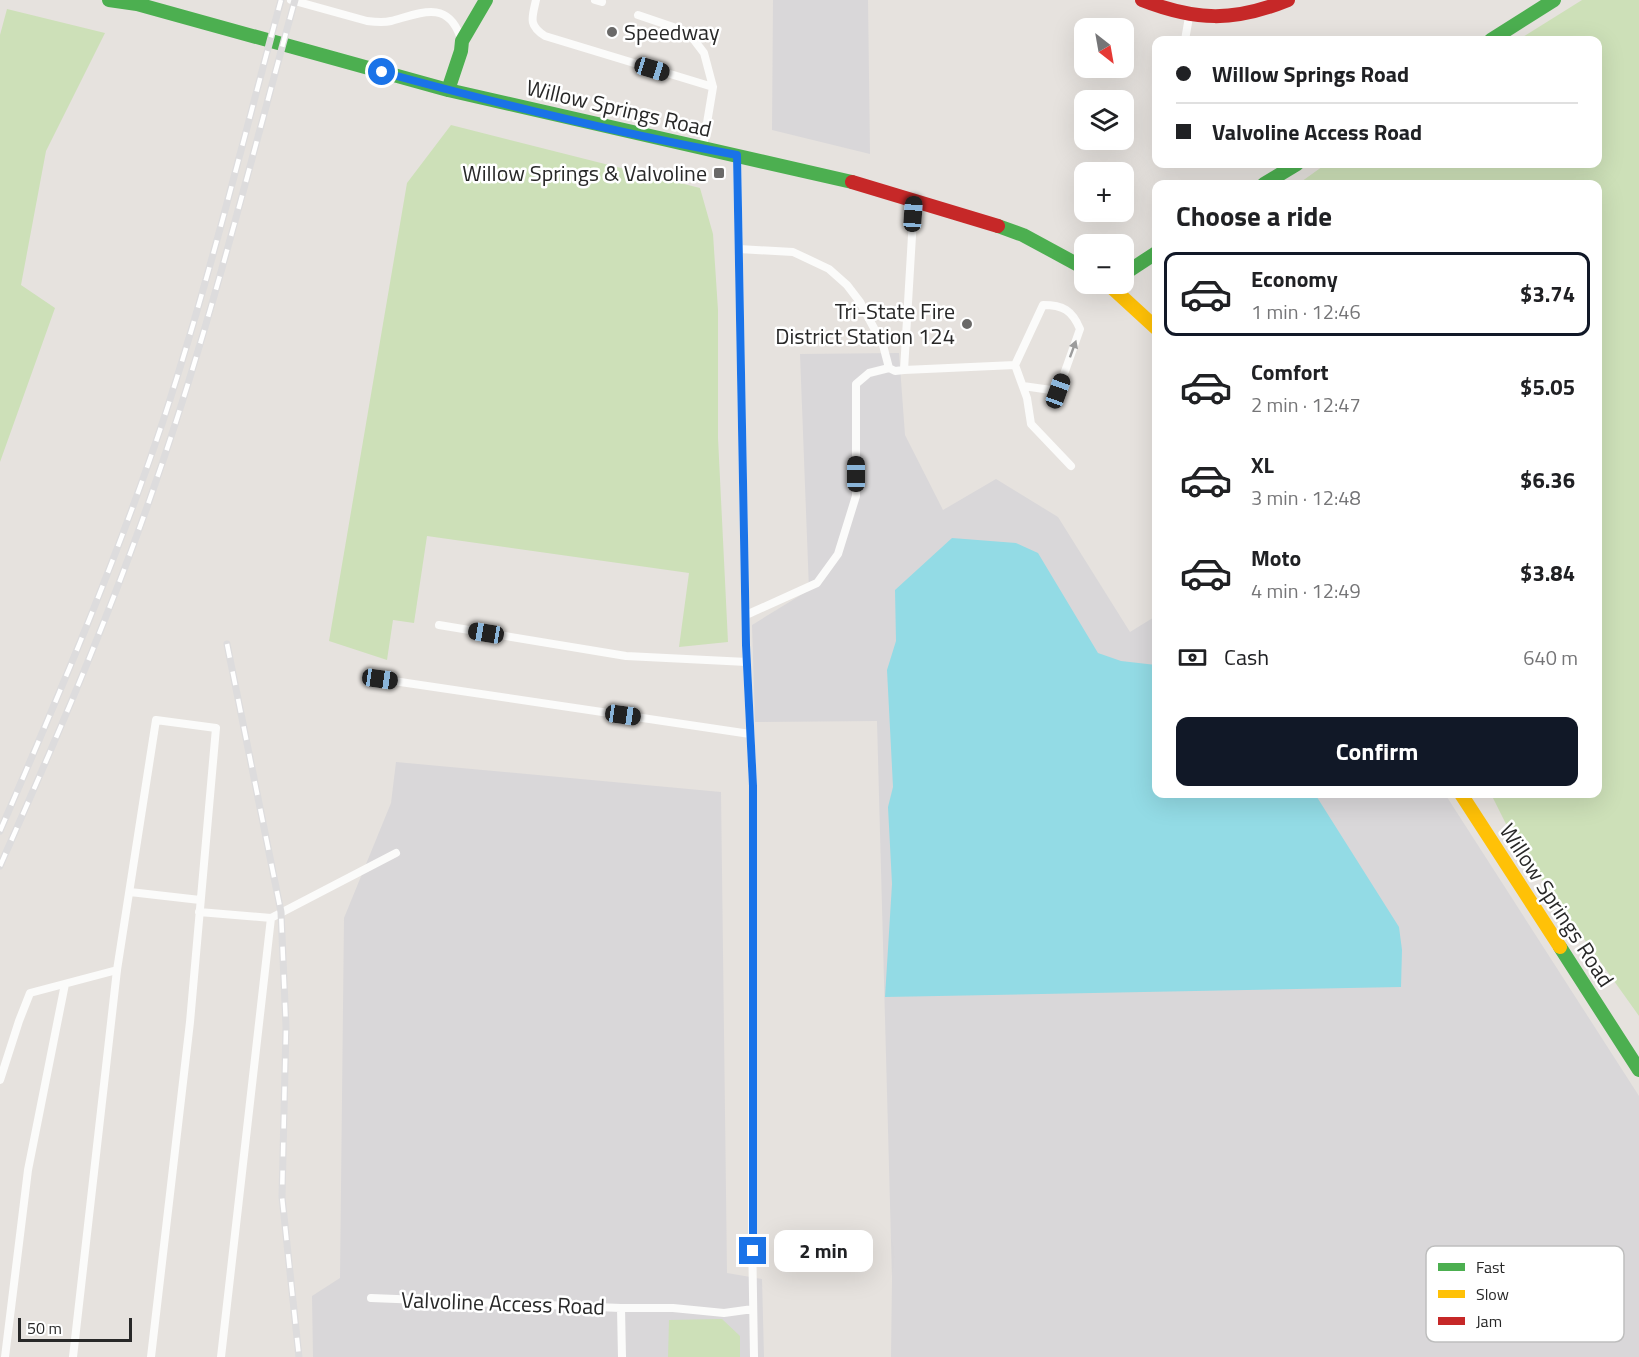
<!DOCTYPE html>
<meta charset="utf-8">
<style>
:root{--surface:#fff;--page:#f6f6f6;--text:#202124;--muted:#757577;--line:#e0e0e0;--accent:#111827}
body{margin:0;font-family:"Titillium Web",sans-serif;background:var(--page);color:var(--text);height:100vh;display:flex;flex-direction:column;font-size:22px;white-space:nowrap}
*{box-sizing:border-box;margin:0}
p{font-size:20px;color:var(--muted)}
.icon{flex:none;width:33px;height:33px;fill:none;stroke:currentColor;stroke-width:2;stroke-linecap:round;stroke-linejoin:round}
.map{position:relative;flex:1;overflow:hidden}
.sheet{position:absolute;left:1152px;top:180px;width:450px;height:618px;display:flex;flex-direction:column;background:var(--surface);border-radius:12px;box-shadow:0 6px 24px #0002}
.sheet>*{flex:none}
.top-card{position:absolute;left:1152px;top:36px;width:450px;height:132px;border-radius:12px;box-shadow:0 6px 24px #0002;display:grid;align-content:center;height:132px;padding:0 24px;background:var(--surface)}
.needle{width:39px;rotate:149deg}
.fabs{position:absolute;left:1074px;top:18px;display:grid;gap:12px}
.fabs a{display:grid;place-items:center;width:60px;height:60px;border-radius:12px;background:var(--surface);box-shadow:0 6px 24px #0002;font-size:30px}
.scale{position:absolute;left:18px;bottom:15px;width:114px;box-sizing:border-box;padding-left:6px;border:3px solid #282828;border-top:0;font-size:16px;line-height:21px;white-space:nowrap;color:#282828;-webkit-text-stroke:4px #fff;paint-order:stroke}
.end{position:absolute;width:27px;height:27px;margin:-14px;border:8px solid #1a73e8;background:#fff;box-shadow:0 0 0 3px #fff}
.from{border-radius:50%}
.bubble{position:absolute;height:42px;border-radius:12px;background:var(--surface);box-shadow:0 6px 24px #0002;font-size:20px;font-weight:700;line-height:42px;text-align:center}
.car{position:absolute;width:18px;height:36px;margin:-18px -9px;border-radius:8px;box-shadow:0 0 4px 2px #0007;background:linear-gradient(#222 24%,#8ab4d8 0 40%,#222 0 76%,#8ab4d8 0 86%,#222 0)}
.top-card b{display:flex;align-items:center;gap:21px;height:57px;font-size:22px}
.top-card b+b{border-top:2px solid var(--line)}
.top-card i{width:15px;height:15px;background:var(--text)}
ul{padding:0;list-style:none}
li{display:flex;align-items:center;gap:18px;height:84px;margin:0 12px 9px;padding:0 12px;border:3px solid transparent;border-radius:12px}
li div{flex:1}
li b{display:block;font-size:22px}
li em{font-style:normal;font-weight:700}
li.active{border-color:var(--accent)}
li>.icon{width:54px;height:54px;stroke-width:1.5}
h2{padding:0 24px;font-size:27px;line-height:72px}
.pay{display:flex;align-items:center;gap:15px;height:66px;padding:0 24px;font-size:22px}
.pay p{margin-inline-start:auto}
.button{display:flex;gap:12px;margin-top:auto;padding:12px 24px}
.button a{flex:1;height:69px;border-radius:12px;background:var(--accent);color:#fff;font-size:24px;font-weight:700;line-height:69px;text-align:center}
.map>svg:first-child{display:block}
.industrial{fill:#d9d7d9}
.green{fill:#cde0b8}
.water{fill:#93dbe5}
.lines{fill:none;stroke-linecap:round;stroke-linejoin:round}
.lane{stroke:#fbfbfa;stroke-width:8}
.fast{stroke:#4caf50;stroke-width:14}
.slow{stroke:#ffc107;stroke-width:14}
.jam{stroke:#c62828;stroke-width:14}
.rail-casing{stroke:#dddcdd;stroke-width:7}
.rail{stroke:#fff;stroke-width:4.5;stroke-dasharray:14;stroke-linecap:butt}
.oneway{fill:#9c9c9c}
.route{stroke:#1a73e8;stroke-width:8}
.poi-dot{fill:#6a6968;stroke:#fff;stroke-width:2}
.labels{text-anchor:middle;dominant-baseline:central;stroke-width:5;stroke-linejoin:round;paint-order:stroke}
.poi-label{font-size:22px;fill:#282828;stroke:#fff;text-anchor:end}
.street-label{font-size:22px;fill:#282828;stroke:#fff}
.key{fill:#fff;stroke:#bebebe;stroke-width:1.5}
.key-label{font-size:16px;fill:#282828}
</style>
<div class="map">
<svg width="1639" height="1357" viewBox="0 0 1639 1357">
<rect width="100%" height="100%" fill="#e6e2de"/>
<path class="industrial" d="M773 0H868L870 154 772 130Z
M899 353 905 435 943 510 996 479 1058 517 1130 632 1156 616V794H1445L1639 1096V1357H891L892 1278 877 721 755 722 752 625 809 590 800 354Z
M396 762 721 792 727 1273 762 1279 764 1357H313L312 1296 340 1278 344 918 391 803Z"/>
<path class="green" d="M1582 0H1639V1016L1515 842 1491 794H1598V184H1298L1326 164H1598V40H1518Z
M7 9 105 33 46 151 21 285 55 308 0 462V35Z
M451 125 700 188 713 234 718 310V438L728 642 679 647 689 573 427 536 414 623 393 620 387 660 329 641 407 183Z
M722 1319 740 1336V1357H668L669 1320Z"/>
<path class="water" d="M952 538 1016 543 1038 553 1098 653 1121 661 1156 665V794H1315L1399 927 1402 950 1401 987 885 997 892 884 888 807 893 787 887 670 896 641 895 590Z"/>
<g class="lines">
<path class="lane" d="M291 0 367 21C375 22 383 23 391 21 421 13 447 0 460 36
M536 0C532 18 528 25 545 36L713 87
M595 0 602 2
M638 15 688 32 704 53 713 87 703 147
M1185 40 1189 17
M737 156 746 645 753 786 752 1232 754 1357
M914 202 904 370 1015 365 1027 398 1031 424 1071 466
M739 249 793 252 829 269 847 285 860 302 883 345 889 368 895 371 904 370
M1015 365 1043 305C1063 305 1072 310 1080 329L1058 391 1023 386
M746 615 817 583 838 554 856 496V384L869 373 889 368
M439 625 626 656 747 662
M380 679 750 734
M130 892 200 900
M199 912 271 918 396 853
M0 1080 19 1021 30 993 117 970
M371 1298 621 1308 622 1357
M621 1308H673L724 1313 753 1309
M5 1357 28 1170 65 984
M73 1357 117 970 156 720 216 728 190 1022 151 1357
M221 1357 271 918"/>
<path class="fast" d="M109 0 137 4 448 90 852 182
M1491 40 1554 0
M448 90 461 51 462 41 486 0
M1264 184 1297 164
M998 226 1023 235 1084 268
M1124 274 1156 253
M1560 947 1639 1070"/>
<path class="slow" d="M1108 284 1156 328
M1461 794 1560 947"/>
<path class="jam" d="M1142 0C1196 21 1234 22 1288 0
M852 182 998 226"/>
<g class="rail-casing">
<path id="rail" d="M227 644 281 912 286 1027 282 1197 299 1357
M0 831C59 695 117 559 164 418 209 281 243 140 281 0
M0 866C55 742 110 615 154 487 210 327 250 163 295 0"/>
</g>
<use href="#rail" class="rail"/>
</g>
<defs><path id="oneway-solid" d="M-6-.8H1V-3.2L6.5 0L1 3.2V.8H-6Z" transform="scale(1.5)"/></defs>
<use class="oneway" href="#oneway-solid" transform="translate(1073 349) rotate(-70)"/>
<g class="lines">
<path class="route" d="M382 72C499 104 618 133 737 155L746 645 753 786V1251"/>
</g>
<g class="poi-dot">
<circle cx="612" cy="32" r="6"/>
<rect x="713" y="167" width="12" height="12" rx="3"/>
<circle cx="967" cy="324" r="6"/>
</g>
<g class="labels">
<g class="poi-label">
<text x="624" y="32" text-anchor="start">Speedway</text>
<text x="707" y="173">Willow Springs &amp; Valvoline</text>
<text x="955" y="311">Tri-State Fire<tspan x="955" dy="25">District Station 124</tspan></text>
</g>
<g class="street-label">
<text transform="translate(619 108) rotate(13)">Willow Springs Road</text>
<text transform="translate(1557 905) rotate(57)">Willow Springs Road</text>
<text transform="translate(503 1303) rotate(2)">Valvoline Access Road</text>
</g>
</g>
<rect x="1426" y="1246" width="198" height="96" rx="9" class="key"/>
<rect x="1438" y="1263" width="27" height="8" fill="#4caf50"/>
<rect x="1438" y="1290" width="27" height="8" fill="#ffc107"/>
<rect x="1438" y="1317" width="27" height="8" fill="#c62828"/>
<g class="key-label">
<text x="1476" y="1273">Fast</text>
<text x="1476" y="1300">Slow</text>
<text x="1476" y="1327">Jam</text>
</g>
</svg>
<div class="fabs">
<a><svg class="needle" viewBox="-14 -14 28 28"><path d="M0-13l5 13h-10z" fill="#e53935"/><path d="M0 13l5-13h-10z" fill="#757577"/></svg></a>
<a><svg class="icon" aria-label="layers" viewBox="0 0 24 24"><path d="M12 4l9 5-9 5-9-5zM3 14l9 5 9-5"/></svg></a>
<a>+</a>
<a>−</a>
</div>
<div class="scale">50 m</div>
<i class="end from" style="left:382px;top:72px"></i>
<i class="end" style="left:753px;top:1251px"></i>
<div class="bubble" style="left:774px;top:1230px;width:99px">2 min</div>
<i class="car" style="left:652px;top:69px;rotate:107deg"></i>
<i class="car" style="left:913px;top:214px;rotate:4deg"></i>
<i class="car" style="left:1058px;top:391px;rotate:20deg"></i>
<i class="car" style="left:856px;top:474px;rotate:0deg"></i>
<i class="car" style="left:486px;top:633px;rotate:279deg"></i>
<i class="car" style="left:380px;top:679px;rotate:98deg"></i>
<i class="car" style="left:623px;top:715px;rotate:98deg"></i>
<div class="top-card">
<b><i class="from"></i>Willow Springs Road</b>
<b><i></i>Valvoline Access Road</b>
</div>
<section class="sheet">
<h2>Choose a ride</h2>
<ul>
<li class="active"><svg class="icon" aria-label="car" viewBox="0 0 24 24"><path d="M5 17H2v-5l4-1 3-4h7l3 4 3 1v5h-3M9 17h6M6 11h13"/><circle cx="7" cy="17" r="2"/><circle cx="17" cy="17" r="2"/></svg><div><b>Economy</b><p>1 min · 12:46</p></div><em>$3.74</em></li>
<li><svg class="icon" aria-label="car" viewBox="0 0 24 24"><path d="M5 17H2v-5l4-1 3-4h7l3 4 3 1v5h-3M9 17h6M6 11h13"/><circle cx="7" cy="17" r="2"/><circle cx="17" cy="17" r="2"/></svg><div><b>Comfort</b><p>2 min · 12:47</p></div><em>$5.05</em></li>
<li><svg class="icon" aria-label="car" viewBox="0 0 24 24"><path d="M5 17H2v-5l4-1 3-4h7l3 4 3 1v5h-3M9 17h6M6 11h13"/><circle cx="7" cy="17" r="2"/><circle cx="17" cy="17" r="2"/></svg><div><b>XL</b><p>3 min · 12:48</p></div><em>$6.36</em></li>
<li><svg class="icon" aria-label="car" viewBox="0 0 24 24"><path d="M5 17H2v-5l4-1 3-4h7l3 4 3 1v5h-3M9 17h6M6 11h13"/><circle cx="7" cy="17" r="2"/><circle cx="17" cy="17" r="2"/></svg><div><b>Moto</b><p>4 min · 12:49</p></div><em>$3.84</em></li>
</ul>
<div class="pay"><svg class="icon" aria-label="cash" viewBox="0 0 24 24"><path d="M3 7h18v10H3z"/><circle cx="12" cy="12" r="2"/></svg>Cash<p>640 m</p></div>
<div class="button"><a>Confirm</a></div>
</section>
</div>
